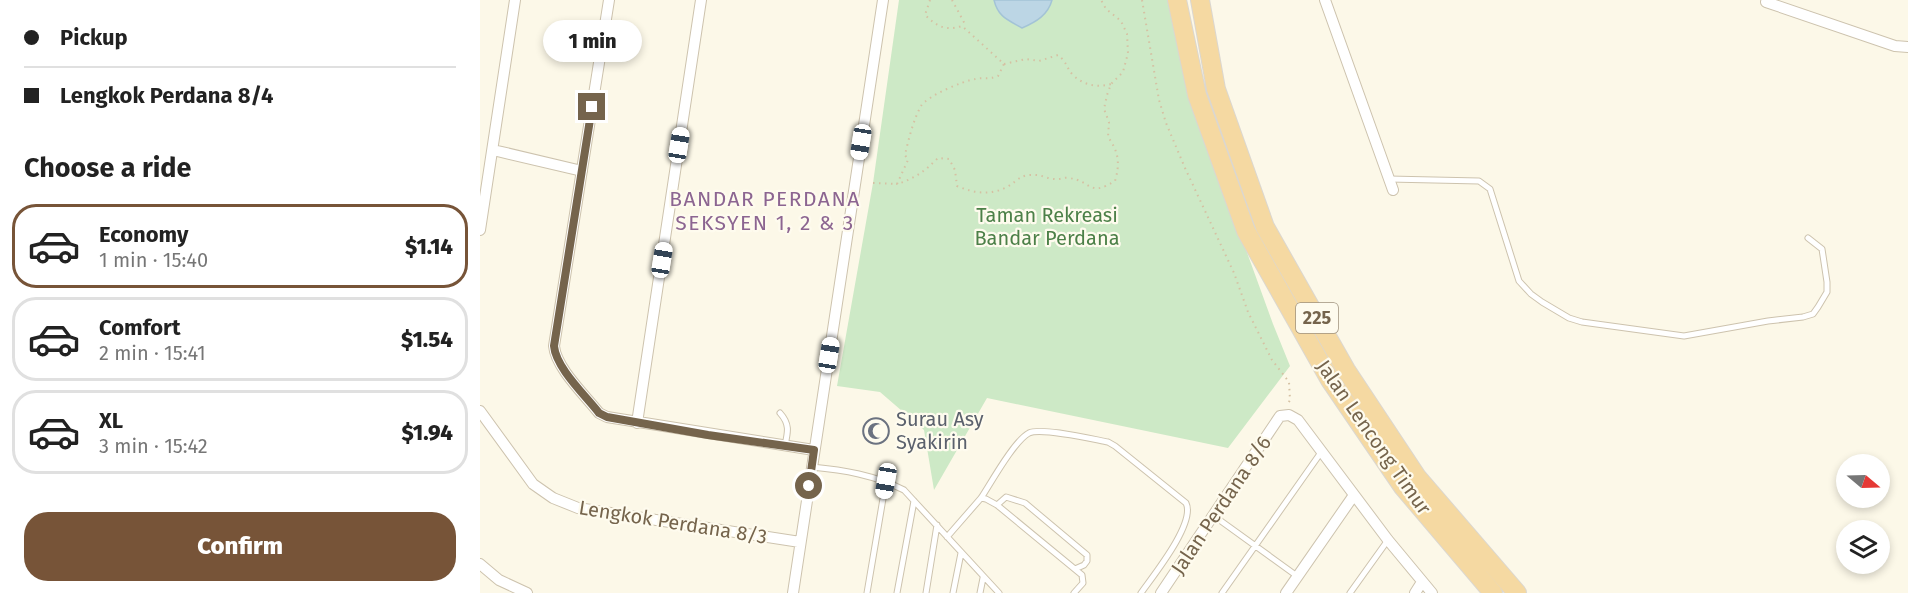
<!DOCTYPE html>
<meta charset="utf-8">
<style>
:root{--surface:#fff;--page:#f2f2f2;--text:#222;--muted:#767676;--line:#e0e0e0;--accent:#775438}
body{margin:0;font-family:"Fira Sans",sans-serif;background:var(--page);color:var(--text);height:100vh;display:flex;flex-direction:column;font-size:22px;white-space:nowrap}
*{box-sizing:border-box;margin:0}
p{font-size:20px;color:var(--muted)}
.icon{flex:none;width:33px;height:33px;fill:none;stroke:currentColor;stroke-width:2;stroke-linecap:round;stroke-linejoin:round}
.map{position:relative;flex:1;overflow:hidden}
.drawer{display:flex;flex-direction:column;background:var(--surface);width:480px}
.drawer>*{flex:none}
.top-card{display:grid;align-content:center;height:132px;padding:0 24px;background:var(--surface)}
.needle{width:39px;rotate:109deg}
.tools{position:absolute;left:1356px;top:454px;display:grid;gap:12px}
.tools a{display:grid;place-items:center;width:54px;height:54px;border-radius:50%;background:var(--surface);box-shadow:0 3px 9px #0003;font-size:30px}
.end{position:absolute;width:27px;height:27px;margin:-14px;border:8px solid #75644c;background:#fff;box-shadow:0 0 0 3px #fff}
.from{border-radius:50%}
.bubble{position:absolute;height:42px;border-radius:21px;background:var(--surface);box-shadow:0 3px 9px #0003;font-size:20px;font-weight:800;line-height:42px;text-align:center}
.car{position:absolute;width:18px;height:36px;margin:-18px -9px;border-radius:8px;box-shadow:0 0 4px 2px #0007;background:linear-gradient(#fff 24%,#345 0 40%,#fff 0 76%,#345 0 86%,#fff 0)}
.top-card b{display:flex;align-items:center;gap:21px;height:57px;font-size:22px}
.top-card b+b{border-top:2px solid var(--line)}
.top-card i{width:15px;height:15px;background:var(--text)}
ul{padding:0;list-style:none}
li{display:flex;align-items:center;gap:18px;height:84px;margin:0 12px 9px;padding:0 12px;border:3px solid var(--line);border-radius:24px}
li div{flex:1}
li b{display:block;font-size:22px}
li em{font-style:normal;font-weight:800}
li.selected{border-color:var(--accent)}
li>.icon{width:54px;height:54px;stroke-width:1.5}
h2{padding:0 24px;font-size:27px;line-height:72px}
.cta{display:flex;gap:12px;margin-top:auto;padding:12px 24px}
.cta a{flex:1;height:69px;border-radius:24px;background:var(--accent);color:#fff;font-size:24px;font-weight:800;line-height:69px;text-align:center}
main{display:flex;flex:1;min-height:0}
.map>svg:first-child{display:block}
.green{fill:#cde9c6}
.water{fill:#bcd6e5;stroke:#a3c3d6;stroke-width:1.5}
.lines{fill:none;stroke-linecap:round;stroke-linejoin:round}
.service-casing{stroke:#cdc3ae;stroke-width:7}
.minor-casing{stroke:#cdc3ae;stroke-width:12}
.trunk-casing{stroke:#dbd7d0;stroke-width:20}
.path{stroke:#d5c1a3;stroke-width:2;stroke-dasharray:1.5 4.5;stroke-linecap:butt}
.service{stroke:#fff;stroke-width:5}
.minor{stroke:#fff;stroke-width:10}
.trunk{stroke:#f5d9a2;stroke-width:18}
.route{stroke:#75644c;stroke-width:8}
.labels{text-anchor:middle;dominant-baseline:central;stroke-width:4.5;stroke-linejoin:round;paint-order:stroke}
.shield{fill:#fefbee;stroke:#9e917d;stroke-width:1.5}
.shield-label{font-size:18px;font-weight:bold;fill:#75644c}
.park-label{font-size:20px;fill:#4c8048;stroke:#fefbee}
.worship-label{font-size:20px;fill:#5b616d;stroke:#fefbee;text-anchor:start}
.street-label{font-size:20px;fill:#75644c;stroke:#fefbee}
.neighbourhood-label{font-size:21px;letter-spacing:1.5px;fill:#8c6591;stroke:#fefbee}
</style>
<main>
<section class="drawer">
<div class="top-card">
<b><i class="from"></i>Pickup</b>
<b><i></i>Lengkok Perdana 8/4</b>
</div>
<h2>Choose a ride</h2>
<ul>
<li class="selected"><svg class="icon" aria-label="car" viewBox="0 0 24 24"><path d="M5 17H2v-5l4-1 3-4h7l3 4 3 1v5h-3M9 17h6M6 11h13"/><circle cx="7" cy="17" r="2"/><circle cx="17" cy="17" r="2"/></svg><div><b>Economy</b><p>1 min · 15:40</p></div><em>$1.14</em></li>
<li><svg class="icon" aria-label="car" viewBox="0 0 24 24"><path d="M5 17H2v-5l4-1 3-4h7l3 4 3 1v5h-3M9 17h6M6 11h13"/><circle cx="7" cy="17" r="2"/><circle cx="17" cy="17" r="2"/></svg><div><b>Comfort</b><p>2 min · 15:41</p></div><em>$1.54</em></li>
<li><svg class="icon" aria-label="car" viewBox="0 0 24 24"><path d="M5 17H2v-5l4-1 3-4h7l3 4 3 1v5h-3M9 17h6M6 11h13"/><circle cx="7" cy="17" r="2"/><circle cx="17" cy="17" r="2"/></svg><div><b>XL</b><p>3 min · 15:42</p></div><em>$1.94</em></li>
</ul>
<div class="cta"><a>Confirm</a></div>
</section>
<div class="map">
<svg width="1428" height="593" viewBox="0 0 1428 593">
<rect width="100%" height="100%" fill="#fcf8e8"/>
<path class="green" d="M419 0H689L729 148 793 324 810 366 748 448 507 398 454 490 444 430 400 392 357 386 393 183Z"/>
<path class="water" d="M514 0H572C568 15 556 22 542 28 528 20 518 17 514 0Z"/>
<g class="lines">
<g class="service-casing">
<path id="service" d="M909 179 999 181 1010 189 1039 281 1051 294 1062 302 1089 318 1102 322 1204 336 1288 321 1323 317 1333 314 1338 307 1347 292V282L1342 249 1328 238
M300 413C310 424 308 432 305 445
M332 467C364 470 394 475 424 490L519 593
M501 498C511 483 534 441 549 433 561 427 612 439 628 442L635 446 706 503C716 523 673 576 661 593
M517 505 526 497 545 503 607 555V561L604 565 595 569
M734 516 817 576
M467 537 501 498 506 499 517 505 602 575 603 583 594 593
M387 593 406 481
M417 593 434 501
M446 593 457 525
M473 593 481 553
M500 593 503 578
M742 593 842 451
M870 593 908 540"/>
</g>
<g class="minor-casing">
<path id="minor" d="M129 0 74 346C76 368 105 395 119 413L127 417 334 450
M845 0 913 190
M1286 2 1415 46 1428 47
M13 150 102 171
M0 230 35 0
M0 411 53 484 73 498 98 508 320 542
M157 423 221 0
M0 564 19 580 47 593
M313 593 403 0
M681 593 800 416 809 415 818 420 908 540 952 593
M806 593 874 495
M935 593 942 582"/>
</g>
<g class="trunk-casing">
<path id="trunk" d="M697 0 717 95 766 231 850 380 923 487 1013 593
M720 0 736 89 785 227 866 370 937 477 1037 593"/>
</g>
<path class="path" d="M450 0 445 15C458 27 465 31 482 26L524 64 518 76C509 80 503 77 495 79 483 81 447 96 441 106 434 118 428 141 425 155L428 160 417 184C434 179 445 171 458 158L469 159 475 170 477 186C494 193 510 196 527 187 539 180 540 174 556 175 562 175 568 179 574 179 579 180 584 177 588 178 612 180 608 198 635 181 640 164 639 152 628 137L629 122 624 109 627 95 631 84 643 72 648 53 647 34 641 21 626 9 621 0
M472 0 486 26
M662 0 679 100 686 123 705 168 754 273 768 312 792 360 809 382 810 400 808 404
M524 64 546 59 559 61 578 55C588 63 586 68 593 75 603 85 618 88 631 84
M393 183 417 184"/>
<use href="#service" class="service"/>
<use href="#minor" class="minor"/>
<use href="#trunk" class="trunk"/>
</g>
<g class="lines">
<path class="route" d="M112 107 74 346C76 368 105 395 119 413L127 417 228 435 334 450 329 486"/>
</g>
<defs>
<g id="mosque-ring" transform="scale(1.35)"><circle r="9.5" fill="#fefbee" stroke="#6b7280" stroke-width="1.5"/><path d="M3.5-4.9A6 6 0 1 0 3.5 4.9A5 5 0 1 1 3.5-4.9Z" fill="#6b7280"/></g>
</defs>
<g fill-rule="evenodd">
<use href="#mosque-ring" x="396" y="431"/>
</g>
<g class="labels">
<rect class="shield" x="816" y="303" width="42" height="30" rx="4.5"/>
<g class="shield-label">
<text x="837" y="318">225</text>
</g>
<g class="park-label">
<text x="567" y="215">Taman Rekreasi<tspan x="567" dy="23">Bandar Perdana</tspan></text>
</g>
<g class="worship-label">
<text x="416" y="419">Surau Asy<tspan x="416" dy="23">Syakirin</tspan></text>
</g>
<g class="street-label">
<text transform="translate(894 437) rotate(55)">Jalan Lencong Timur</text>
<text transform="translate(741 505) rotate(-56)">Jalan Perdana 8/6</text>
<text transform="translate(193 522) rotate(9)">Lengkok Perdana 8/3</text>
</g>
<g class="neighbourhood-label">
<text x="285" y="199">BANDAR PERDANA<tspan x="285" dy="24">SEKSYEN 1, 2 &amp; 3</tspan></text>
</g>
</g>
</svg>
<div class="tools">
<a><svg class="needle" viewBox="-14 -14 28 28"><path d="M0-13l5 13h-10z" fill="#e53935"/><path d="M0 13l5-13h-10z" fill="#767676"/></svg></a>
<a><svg class="icon" aria-label="layers" viewBox="0 0 24 24"><path d="M12 4l9 5-9 5-9-5zM3 14l9 5 9-5"/></svg></a>
</div>
<i class="end from" style="left:329px;top:486px"></i>
<i class="end" style="left:112px;top:107px"></i>
<div class="bubble" style="left:63px;top:20px;width:99px">1 min</div>
<i class="car" style="left:381px;top:142px;rotate:189deg"></i>
<i class="car" style="left:199px;top:145px;rotate:9deg"></i>
<i class="car" style="left:182px;top:260px;rotate:9deg"></i>
<i class="car" style="left:349px;top:355px;rotate:9deg"></i>
<i class="car" style="left:406px;top:481px;rotate:190deg"></i>
</div>
</main>
